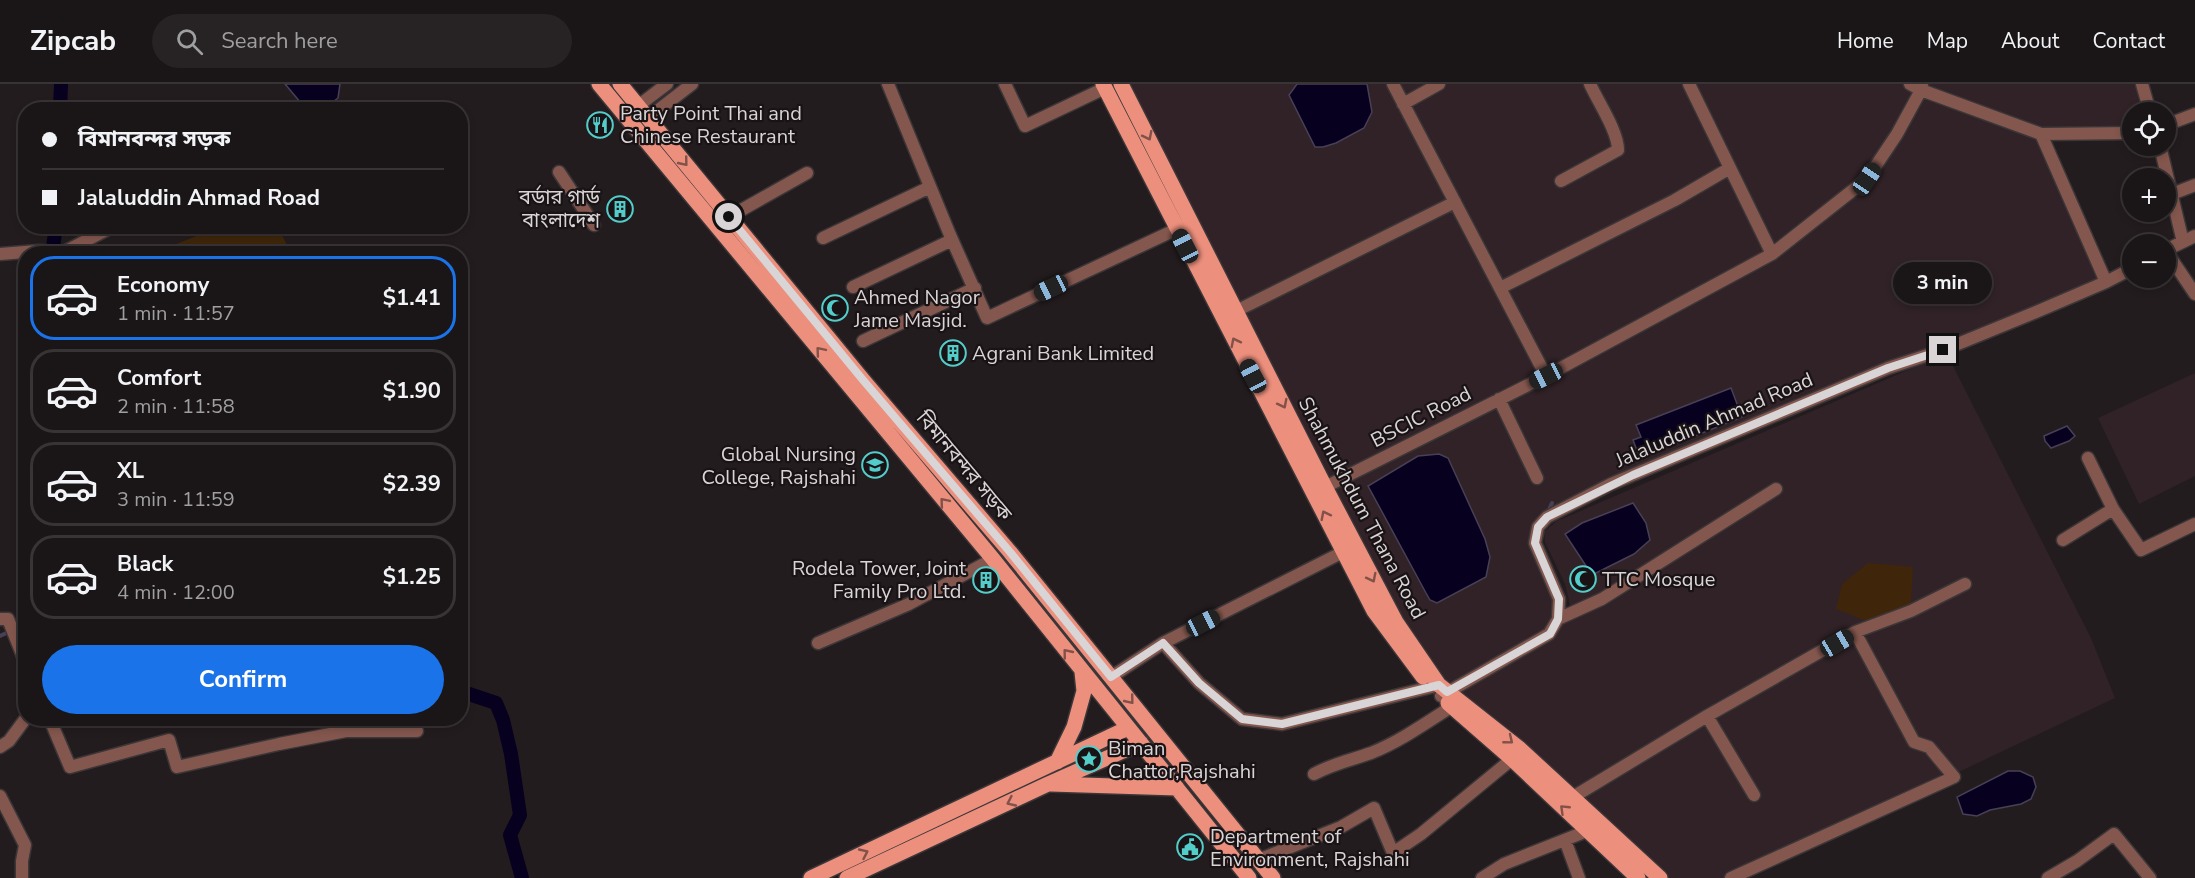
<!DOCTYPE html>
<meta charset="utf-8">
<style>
:root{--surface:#1a1516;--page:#272223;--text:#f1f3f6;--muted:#9f9fa1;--line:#383435;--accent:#1a73e8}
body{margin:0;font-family:"Nunito Sans","Noto Sans Bengali",sans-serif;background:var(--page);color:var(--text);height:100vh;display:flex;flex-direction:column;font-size:22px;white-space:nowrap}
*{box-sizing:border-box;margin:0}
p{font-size:20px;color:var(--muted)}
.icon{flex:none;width:33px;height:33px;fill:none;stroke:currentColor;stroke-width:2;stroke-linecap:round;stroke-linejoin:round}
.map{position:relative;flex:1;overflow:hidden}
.sheet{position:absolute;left:18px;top:162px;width:450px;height:480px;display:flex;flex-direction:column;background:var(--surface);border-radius:24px;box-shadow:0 3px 9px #0003,0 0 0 2px var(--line)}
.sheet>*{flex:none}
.hud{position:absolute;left:18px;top:18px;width:450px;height:132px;border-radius:24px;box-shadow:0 3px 9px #0003,0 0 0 2px var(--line);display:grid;align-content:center;height:132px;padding:0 24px;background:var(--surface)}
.controls{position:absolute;left:2122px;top:18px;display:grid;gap:12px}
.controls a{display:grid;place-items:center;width:54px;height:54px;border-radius:50%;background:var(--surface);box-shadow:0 3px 9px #0003,0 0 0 2px var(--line);font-size:30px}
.end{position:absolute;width:27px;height:27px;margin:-14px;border:8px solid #d9d4d5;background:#111;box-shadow:0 0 0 3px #111}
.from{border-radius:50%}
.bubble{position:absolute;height:42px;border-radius:21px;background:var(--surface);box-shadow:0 3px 9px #0003,0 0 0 2px var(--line);font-size:20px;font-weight:700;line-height:42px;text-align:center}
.car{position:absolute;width:18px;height:36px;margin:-18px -9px;border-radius:8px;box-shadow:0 0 4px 2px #0007;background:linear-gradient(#222 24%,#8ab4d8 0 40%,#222 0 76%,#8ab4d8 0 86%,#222 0)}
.hud b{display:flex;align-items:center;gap:21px;height:57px;font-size:22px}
.hud b+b{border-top:2px solid var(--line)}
.hud i{width:15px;height:15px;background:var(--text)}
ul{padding:10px 0 0;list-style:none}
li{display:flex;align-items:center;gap:18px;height:84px;margin:0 12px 9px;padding:0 12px;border:3px solid var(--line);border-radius:24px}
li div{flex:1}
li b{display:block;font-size:22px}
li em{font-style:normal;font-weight:700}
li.on{border-color:var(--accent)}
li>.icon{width:54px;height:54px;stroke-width:1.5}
.action{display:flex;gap:12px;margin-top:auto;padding:12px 24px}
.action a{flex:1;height:69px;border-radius:36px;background:var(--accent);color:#fff;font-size:24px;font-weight:700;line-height:69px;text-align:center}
header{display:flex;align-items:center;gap:36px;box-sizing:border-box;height:84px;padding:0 30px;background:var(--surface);border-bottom:2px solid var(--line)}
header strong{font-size:28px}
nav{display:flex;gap:33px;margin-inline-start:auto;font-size:21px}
.search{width:420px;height:54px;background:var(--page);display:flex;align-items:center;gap:15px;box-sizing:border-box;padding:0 21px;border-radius:33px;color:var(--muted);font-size:22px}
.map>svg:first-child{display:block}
.built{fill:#302227}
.green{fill:#3f260b}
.water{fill:#08001f;stroke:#474056;stroke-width:1.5}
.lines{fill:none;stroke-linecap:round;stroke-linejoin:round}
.stream{stroke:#474056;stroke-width:4}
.canal{stroke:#08001f;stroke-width:14}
.minor-casing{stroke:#3c3638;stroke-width:15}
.major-casing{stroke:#3c3638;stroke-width:18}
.minor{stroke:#84574e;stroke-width:12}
.major{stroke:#ec8f7d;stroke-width:15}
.oneway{stroke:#825149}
.route{stroke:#d9d4d5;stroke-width:8}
.labels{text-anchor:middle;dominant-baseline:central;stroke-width:4.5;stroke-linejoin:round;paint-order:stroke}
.poi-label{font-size:20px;fill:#d9d4d5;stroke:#191315;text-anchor:start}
.street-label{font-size:20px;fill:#d9d4d5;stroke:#191315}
</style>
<header>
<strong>Zipcab</strong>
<div class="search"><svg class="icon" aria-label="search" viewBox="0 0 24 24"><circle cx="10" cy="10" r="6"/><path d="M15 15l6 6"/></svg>Search here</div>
<nav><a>Home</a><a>Map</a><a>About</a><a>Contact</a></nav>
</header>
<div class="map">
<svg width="2195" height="794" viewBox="0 0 2195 794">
<rect width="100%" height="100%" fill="#231c1e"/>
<path class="built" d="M1102 0H2148L2156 28H2133V55H2049L2110 198 1611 400 1538 443 1535 459 1566 534 1570 521 1565 500 1545 458 1544 448 1557 437 1945 270 1950 276 2091 554 2115 614 1735 794H1654L1442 615Z
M2195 289V392L2139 420 2098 334Z"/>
<path class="green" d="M221 142 278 143 291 169H154Z
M1868 479 1913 483 1911 520 1889 531 1866 537 1836 525 1842 500Z"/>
<path class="water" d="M285 0H340L338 14C327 23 320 26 306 25Z
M1297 0H1367L1372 28 1364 44 1336 59 1323 63H1315L1289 11Z
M1731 304 1742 333 1640 374 1633 356 1641 353 1636 341Z
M2067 342 2075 352 2069 357 2051 364 2045 357 2044 352Z
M1439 370 1448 374 1485 455 1490 473 1486 493 1437 519 1430 516 1426 509 1368 402 1418 372Z
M1633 419 1646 439 1650 456 1634 470 1592 491 1565 450 1582 439Z
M2008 687H2020L2033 693 2036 703 2031 715 2021 720 1990 726 1977 732 1963 730 1957 713Z"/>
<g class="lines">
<path class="stream" d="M1547 430 1552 419
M0 552 26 540"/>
<path class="canal" d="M60 26 61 0
M52 170 56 142
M460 607 496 619 503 636 511 670 520 731 510 751 522 794"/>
<g class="minor-casing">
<path id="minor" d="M888 0 950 151 987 234 1177 145
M1005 0 1025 42 1105 4
M1393 0 1546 292
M1689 0 1772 170
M1910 0 1921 6 2041 50 2133 49
M2142 0 2150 28
M1403 20 1439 0
M638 22 667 0
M648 34 692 0
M2166 41 2195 30
M2041 50 2106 198
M2160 62 2183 158
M559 88 594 141
M1561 97 1618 66C1618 47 1598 18 1590 0
M2172 110 2195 101
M729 133 807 89
M823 154 930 103
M2166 166 2195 152
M2166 167 2195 210
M0 170 38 167 64 168 114 142
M853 203 952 156
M1500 204 1675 116 1730 84
M1230 230 1455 118
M863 257 975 204
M1499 315 1537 394
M2088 374 2113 425 2141 466 2195 440
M1317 407 1546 292 1772 170 1867 95 1897 50 1921 6 1922 0
M2063 456 2113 425
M0 535H8L26 580
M1558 535 1602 515 1776 405
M818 559 909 520 993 475
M1163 559 1343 468
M1111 593 1163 559 1199 599 1242 635 1282 640 1439 601
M1441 612 1549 550 1558 535 1559 515 1535 459 1538 443 1547 433 1611 400 1888 284 1943 266 2036 228 2106 198 2133 184
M1707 632 1754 711
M47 634 51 638 70 683 169 656 177 683 279 660 346 647H417
M0 663 9 657 26 634
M1314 690C1332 680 1351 676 1371 669 1399 658 1426 639 1451 623
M0 712 25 761 22 777V794
M1573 713 1707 632 1855 548 1911 527 1965 500
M1565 756 1579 794
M1258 776 1341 743 1374 724 1393 769 1421 750 1512 675
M1482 794 1504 780 1587 747
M1731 794 1954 693 1929 663 1914 658 1855 548
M2048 794 2077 777 2114 750 2150 794"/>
</g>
<g class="major-casing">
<path id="major" d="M599 0 993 475 1249 794
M620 0 863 296 1010 468 1273 794
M1103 0 1374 527 1423 593
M1121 0 1325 403 1396 538 1439 601 1520 665 1660 794
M1448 619 1512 675 1638 794
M1057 678 1074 643 1084 607 1082 588
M1051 700 1177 704
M811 794 1128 644
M847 794 1048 700 1141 659"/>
</g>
<use href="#minor" class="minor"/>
<use href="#major" class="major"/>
</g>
<defs><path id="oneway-chevron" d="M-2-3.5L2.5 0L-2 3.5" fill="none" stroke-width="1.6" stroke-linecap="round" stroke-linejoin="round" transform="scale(1.5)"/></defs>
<g class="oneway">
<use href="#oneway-chevron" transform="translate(1148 52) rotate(63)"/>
<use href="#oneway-chevron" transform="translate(684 78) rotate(51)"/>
<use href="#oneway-chevron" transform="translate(1235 258) rotate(-117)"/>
<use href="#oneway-chevron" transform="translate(820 267) rotate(-130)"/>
<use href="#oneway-chevron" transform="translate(1283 320) rotate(63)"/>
<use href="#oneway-chevron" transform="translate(944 418) rotate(-130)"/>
<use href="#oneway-chevron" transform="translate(1325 431) rotate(-117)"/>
<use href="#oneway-chevron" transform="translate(1372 494) rotate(63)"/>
<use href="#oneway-chevron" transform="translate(1067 569) rotate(-129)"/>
<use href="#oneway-chevron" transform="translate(1130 616) rotate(51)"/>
<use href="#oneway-chevron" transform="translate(1509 656) rotate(39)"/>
<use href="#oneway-chevron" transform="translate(1011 718) rotate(155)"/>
<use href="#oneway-chevron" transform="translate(1564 725) rotate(-136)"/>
<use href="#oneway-chevron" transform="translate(864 769) rotate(-25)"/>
</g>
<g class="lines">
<path class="route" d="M729 133 863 296 1010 468 1111 593 1163 559 1199 599 1242 635 1282 640 1439 601 1447 608 1550 550 1558 535 1559 515 1535 459 1538 443 1547 433 1633 391 1888 284 1943 266"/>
</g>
<defs>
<g id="restaurant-ring" transform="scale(1.35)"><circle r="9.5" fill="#191315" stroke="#53cdca" stroke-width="1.5"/><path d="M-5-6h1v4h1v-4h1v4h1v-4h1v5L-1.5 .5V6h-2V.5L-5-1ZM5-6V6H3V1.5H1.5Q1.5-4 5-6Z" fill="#53cdca"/></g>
<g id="building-ring" transform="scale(1.35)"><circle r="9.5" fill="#191315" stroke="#53cdca" stroke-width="1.5"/><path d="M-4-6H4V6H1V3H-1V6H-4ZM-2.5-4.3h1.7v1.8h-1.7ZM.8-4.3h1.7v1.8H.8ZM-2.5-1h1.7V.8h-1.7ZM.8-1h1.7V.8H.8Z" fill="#53cdca"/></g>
<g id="mosque-ring" transform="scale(1.35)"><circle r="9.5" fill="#191315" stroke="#53cdca" stroke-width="1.5"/><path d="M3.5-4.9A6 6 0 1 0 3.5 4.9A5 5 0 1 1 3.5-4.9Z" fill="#53cdca"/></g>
<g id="school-ring" transform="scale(1.35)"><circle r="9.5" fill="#191315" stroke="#53cdca" stroke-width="1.5"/><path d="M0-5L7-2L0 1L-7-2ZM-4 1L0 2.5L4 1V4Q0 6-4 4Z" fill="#53cdca"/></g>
<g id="sight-ring" transform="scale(1.35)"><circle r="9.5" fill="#191315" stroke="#53cdca" stroke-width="1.5"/><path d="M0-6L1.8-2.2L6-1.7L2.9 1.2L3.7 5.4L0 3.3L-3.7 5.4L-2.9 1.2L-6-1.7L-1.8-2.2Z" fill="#53cdca"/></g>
<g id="civic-ring" transform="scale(1.35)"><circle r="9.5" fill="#191315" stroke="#53cdca" stroke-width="1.5"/><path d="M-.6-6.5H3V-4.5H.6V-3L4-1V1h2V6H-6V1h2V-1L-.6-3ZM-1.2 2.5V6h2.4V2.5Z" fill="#53cdca"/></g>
</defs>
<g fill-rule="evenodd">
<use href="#restaurant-ring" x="600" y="41"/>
<use href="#building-ring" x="620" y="125"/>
<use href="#mosque-ring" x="835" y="224"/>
<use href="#building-ring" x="953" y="269"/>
<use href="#school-ring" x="875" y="381"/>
<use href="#mosque-ring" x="1583" y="495"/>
<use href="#building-ring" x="986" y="496"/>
<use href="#sight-ring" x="1089" y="675"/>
<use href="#civic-ring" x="1190" y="763"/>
</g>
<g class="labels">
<g class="poi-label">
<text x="620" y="29">Party Point Thai and<tspan x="620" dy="23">Chinese Restaurant</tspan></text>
<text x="600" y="113" text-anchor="end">বর্ডার গার্ড<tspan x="600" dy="23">বাংলাদেশ</tspan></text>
<text x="854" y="213">Ahmed Nagor<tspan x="854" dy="23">Jame Masjid.</tspan></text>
<text x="972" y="269">Agrani Bank Limited</text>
<text x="856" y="370" text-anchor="end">Global Nursing<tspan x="856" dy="23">College, Rajshahi</tspan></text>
<text x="966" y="484" text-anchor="end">Rodela Tower, Joint<tspan x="966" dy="23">Family Pro Ltd.</tspan></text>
<text x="1602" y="495">TTC Mosque</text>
<text x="1108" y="664">Biman<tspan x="1108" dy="23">Chattor,Rajshahi</tspan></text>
<text x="1210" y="752">Department of<tspan x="1210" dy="23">Environment, Rajshahi</tspan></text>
</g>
<g class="street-label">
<text transform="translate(1421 333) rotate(-27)">BSCIC Road</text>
<text transform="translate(1714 336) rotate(-23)">Jalaluddin Ahmad Road</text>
<text transform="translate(964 382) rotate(50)">বিমানবন্দর সড়ক</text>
<text transform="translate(1362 424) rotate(62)">Shahmukhdum Thana Road</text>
</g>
</g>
</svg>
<div class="controls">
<a><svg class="icon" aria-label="locate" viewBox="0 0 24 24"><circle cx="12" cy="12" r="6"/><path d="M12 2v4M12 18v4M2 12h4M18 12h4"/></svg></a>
<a>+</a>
<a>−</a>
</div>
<i class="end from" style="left:729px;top:133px"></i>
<i class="end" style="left:1943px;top:266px"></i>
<div class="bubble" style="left:1893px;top:178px;width:99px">3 min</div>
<i class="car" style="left:1867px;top:95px;rotate:34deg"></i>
<i class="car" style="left:1185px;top:162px;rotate:333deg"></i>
<i class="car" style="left:1051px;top:204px;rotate:245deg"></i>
<i class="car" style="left:1253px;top:292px;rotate:332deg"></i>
<i class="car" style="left:1546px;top:292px;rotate:243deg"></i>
<i class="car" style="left:1203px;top:539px;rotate:63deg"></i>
<i class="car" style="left:1837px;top:559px;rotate:60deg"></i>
<div class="hud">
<b><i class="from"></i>বিমানবন্দর সড়ক</b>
<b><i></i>Jalaluddin Ahmad Road</b>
</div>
<section class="sheet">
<ul>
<li class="on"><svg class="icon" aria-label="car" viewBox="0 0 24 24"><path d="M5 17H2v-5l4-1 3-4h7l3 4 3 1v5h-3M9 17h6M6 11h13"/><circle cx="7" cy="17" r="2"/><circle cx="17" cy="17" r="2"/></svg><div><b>Economy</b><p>1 min · 11:57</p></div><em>$1.41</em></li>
<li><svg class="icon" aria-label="car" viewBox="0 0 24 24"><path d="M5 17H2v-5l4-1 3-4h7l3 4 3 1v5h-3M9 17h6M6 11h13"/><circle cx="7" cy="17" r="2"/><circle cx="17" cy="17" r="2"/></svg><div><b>Comfort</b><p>2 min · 11:58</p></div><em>$1.90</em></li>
<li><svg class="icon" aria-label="car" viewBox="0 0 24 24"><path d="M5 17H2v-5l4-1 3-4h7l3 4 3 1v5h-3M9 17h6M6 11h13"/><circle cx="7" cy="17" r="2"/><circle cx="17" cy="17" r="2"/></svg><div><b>XL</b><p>3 min · 11:59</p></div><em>$2.39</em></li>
<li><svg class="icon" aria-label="car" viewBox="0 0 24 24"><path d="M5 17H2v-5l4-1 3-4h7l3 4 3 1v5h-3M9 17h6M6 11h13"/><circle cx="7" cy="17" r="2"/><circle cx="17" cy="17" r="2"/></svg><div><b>Black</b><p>4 min · 12:00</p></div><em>$1.25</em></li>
</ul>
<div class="action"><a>Confirm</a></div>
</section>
</div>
